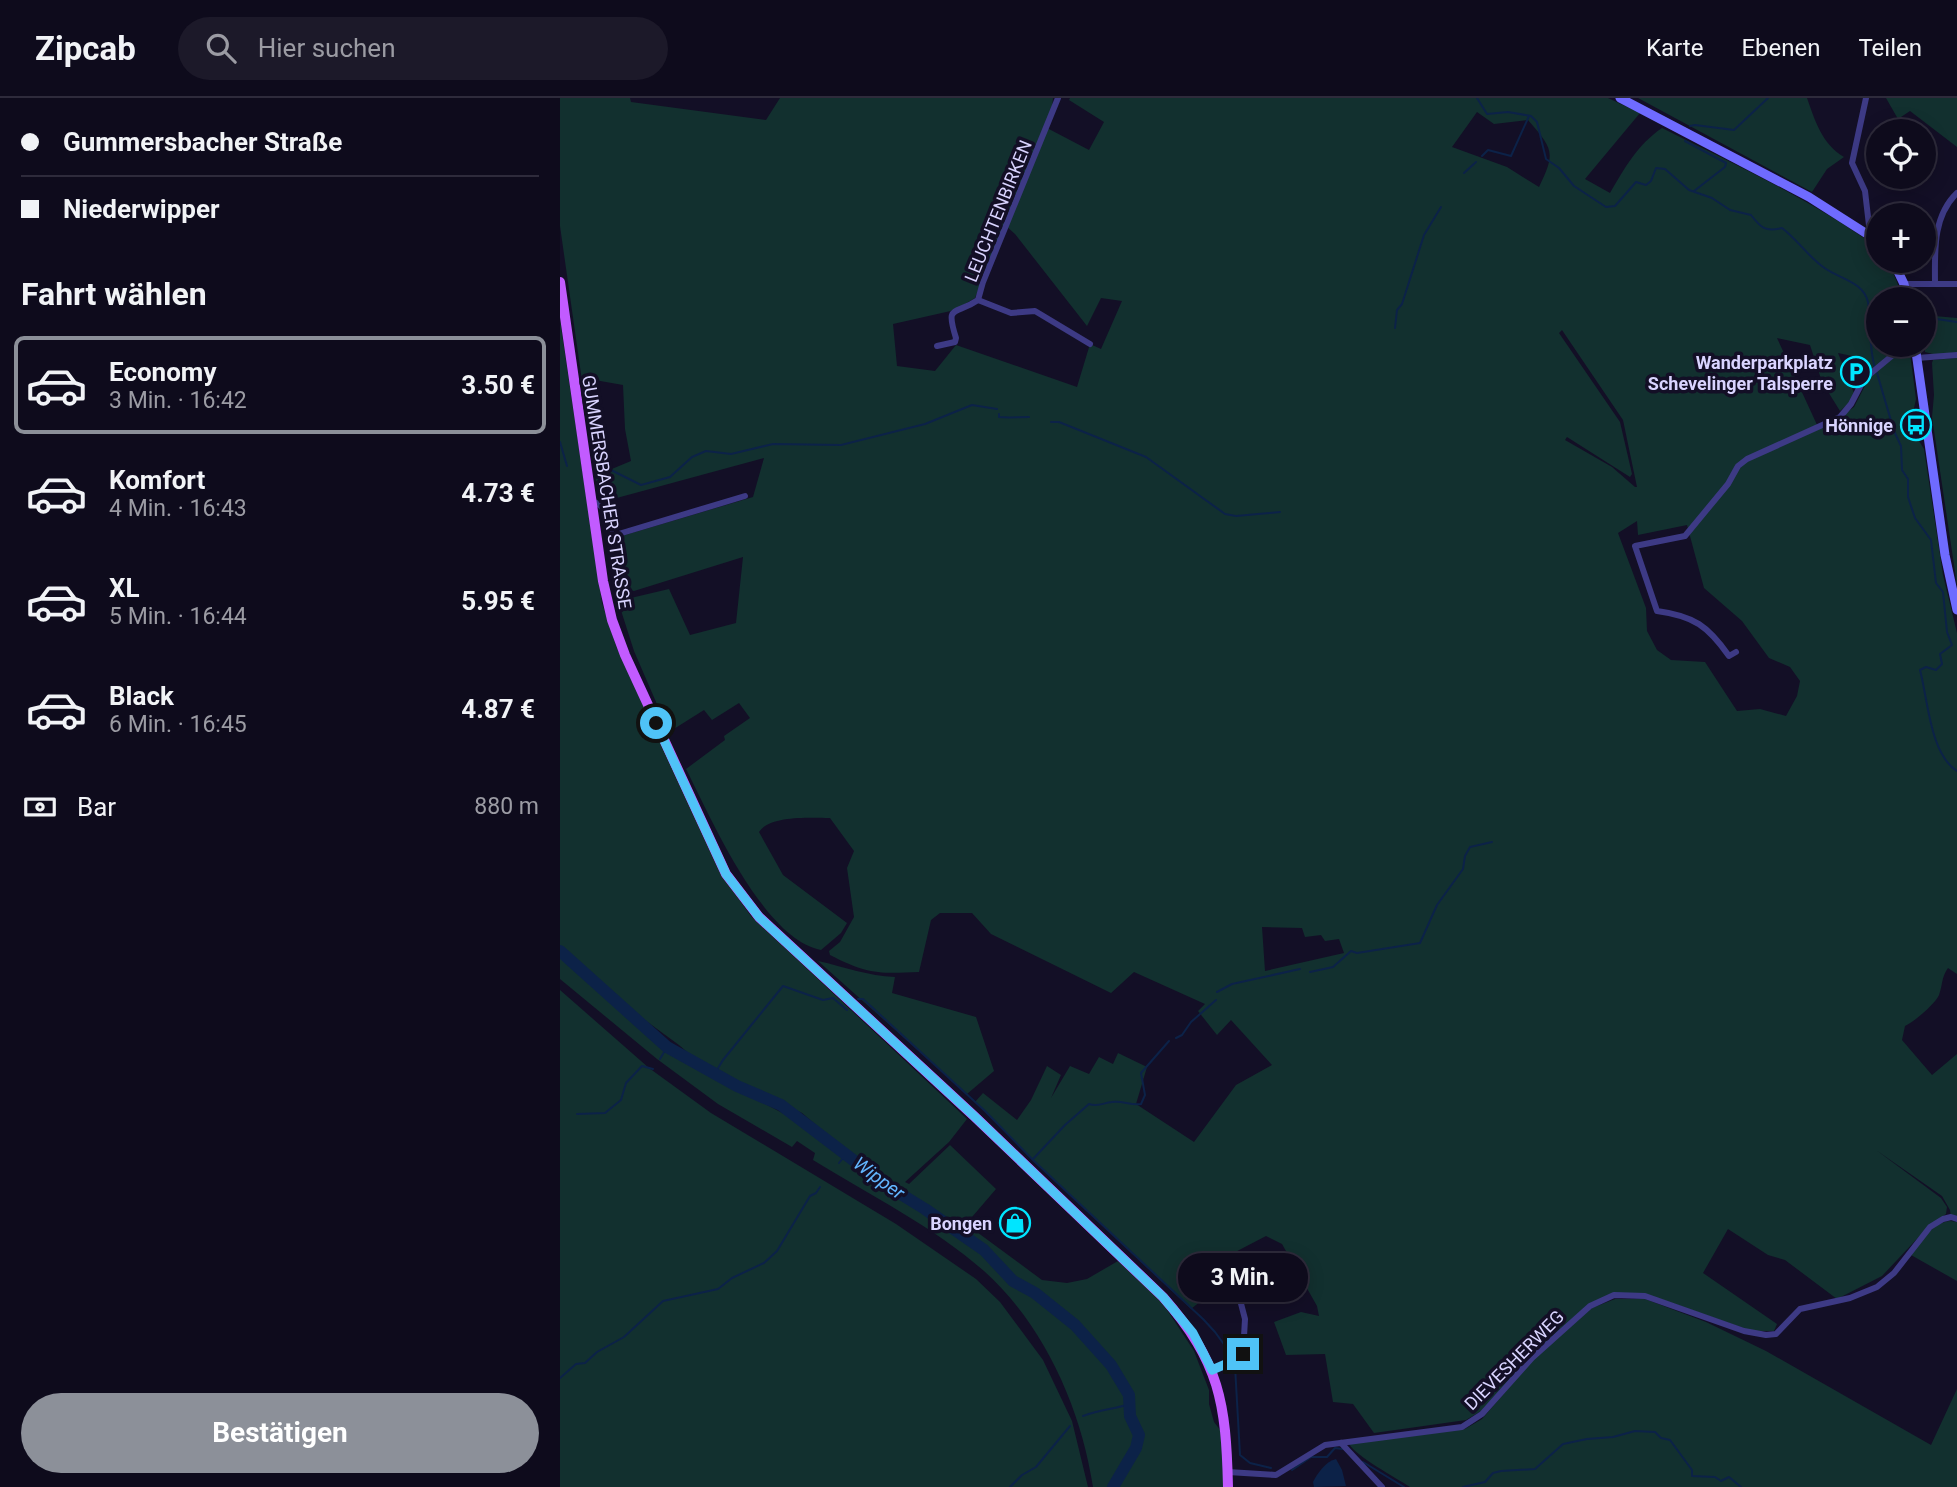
<!DOCTYPE html>
<html lang="de">
<meta charset="utf-8">
<style>
:root{--surface:#0e0b1c;--page:#1c1929;--text:#f1f3f6;--muted:#9b9ba3;--line:#2e2b3b;--accent:#8c9099}
body{margin:0;font-family:Roboto,sans-serif;background:var(--page);color:var(--text);height:100vh;display:flex;flex-direction:column;font-size:26px;white-space:nowrap}
*{box-sizing:border-box;margin:0}
p{font-size:23px;color:var(--muted)}
.icon{flex:none;width:38px;height:38px;fill:none;stroke:currentColor;stroke-width:2;stroke-linecap:round;stroke-linejoin:round}
.map{position:relative;flex:1;overflow:hidden}
.side{display:flex;flex-direction:column;background:var(--surface);width:560px}
.side>*{flex:none}
.top-card{display:grid;align-content:center;height:154px;padding:0 21px;background:var(--surface)}
.controls{position:absolute;left:1306px;top:21px;display:grid;gap:14px}
.controls a{display:grid;place-items:center;width:70px;height:70px;border-radius:50%;background:var(--surface);box-shadow:0 4px 18px #0003,0 0 0 2px var(--line);font-size:35px}
.end{position:absolute;width:32px;height:32px;margin:-16px;border:9px solid #4fc3f7;background:#111;box-shadow:0 0 0 4px #111}
.from{border-radius:50%}
.bubble{position:absolute;height:49px;border-radius:24px;background:var(--surface);box-shadow:0 4px 18px #0003,0 0 0 2px var(--line);font-size:23px;font-weight:700;line-height:49px;text-align:center}
.top-card b{display:flex;align-items:center;gap:24px;height:66px;font-size:26px}
.top-card b+b{border-top:2px solid var(--line)}
.top-card i{width:18px;height:18px;background:var(--text)}
ul{padding:0;list-style:none}
li{display:flex;align-items:center;gap:21px;height:98px;margin:0 14px 10px;padding:0 7px;border:4px solid transparent;border-radius:10px}
li div{flex:1}
li b{display:block;font-size:26px}
li em{font-style:normal;font-weight:700}
li.active{border-color:var(--accent)}
li>.icon{width:63px;height:63px;stroke-width:1.5}
h2{padding:0 21px;font-size:32px;line-height:84px}
.pay{display:flex;align-items:center;gap:18px;height:77px;padding:0 21px;font-size:26px}
.pay p{margin-inline-start:auto}
.button{display:flex;gap:14px;margin-top:auto;padding:14px 21px}
.button a{flex:1;height:80px;border-radius:42px;background:var(--accent);color:#fff;font-size:28px;font-weight:700;line-height:80px;text-align:center}
header{display:flex;align-items:center;gap:42px;box-sizing:border-box;height:98px;padding:0 35px;background:var(--surface);border-bottom:2px solid var(--line)}
header strong{font-size:33px}
nav{display:flex;gap:38px;margin-inline-start:auto;font-size:24px}
.search{width:490px;height:63px;background:var(--page);display:flex;align-items:center;gap:18px;box-sizing:border-box;padding:0 24px;border-radius:38px;color:var(--muted);font-size:26px}
main{display:flex;flex:1;min-height:0}
.map>svg:first-child{display:block}
.green{fill:#12302f;fill-rule:evenodd}
.water{fill:#0c2248}
.lines{fill:none;stroke-linecap:round;stroke-linejoin:round}
.stream{stroke:#0c2248;stroke-width:2}
.river{stroke:#0c2248;stroke-width:12}
.street{stroke:#3d3a85;stroke-width:6}
.secondary{stroke:#6f6bff;stroke-width:9}
.primary{stroke:#c25bff;stroke-width:10}
.route{stroke:#4fc3f7;stroke-width:9}
.labels{text-anchor:middle;dominant-baseline:central;stroke-width:7;stroke-linejoin:round;paint-order:stroke}
.street-label{font-size:18px;fill:#d9d4ff;stroke:#130f26}
.poi-label{font-size:18px;font-weight:bold;fill:#d9d4ff;stroke:#130f26;text-anchor:end}
.water-label{font-size:19px;font-style:italic;fill:#62b6ff;stroke:#130f26}
</style>
<header>
<strong>Zipcab</strong>
<div class="search"><svg class="icon" aria-label="search" viewBox="0 0 24 24"><circle cx="10" cy="10" r="6"/><path d="M15 15l6 6"/></svg>Hier suchen</div>
<nav><a>Karte</a><a>Ebenen</a><a>Teilen</a></nav>
</header>
<main>
<section class="side">
<div class="top-card">
<b><i class="from"></i>Gummersbacher Straße</b>
<b><i></i>Niederwipper</b>
</div>
<h2>Fahrt wählen</h2>
<ul>
<li class="active"><svg class="icon" aria-label="car" viewBox="0 0 24 24"><path d="M5 17H2v-5l4-1 3-4h7l3 4 3 1v5h-3M9 17h6M6 11h13"/><circle cx="7" cy="17" r="2"/><circle cx="17" cy="17" r="2"/></svg><div><b>Economy</b><p>3 Min. · 16:42</p></div><em>3.50 €</em></li>
<li><svg class="icon" aria-label="car" viewBox="0 0 24 24"><path d="M5 17H2v-5l4-1 3-4h7l3 4 3 1v5h-3M9 17h6M6 11h13"/><circle cx="7" cy="17" r="2"/><circle cx="17" cy="17" r="2"/></svg><div><b>Komfort</b><p>4 Min. · 16:43</p></div><em>4.73 €</em></li>
<li><svg class="icon" aria-label="car" viewBox="0 0 24 24"><path d="M5 17H2v-5l4-1 3-4h7l3 4 3 1v5h-3M9 17h6M6 11h13"/><circle cx="7" cy="17" r="2"/><circle cx="17" cy="17" r="2"/></svg><div><b>XL</b><p>5 Min. · 16:44</p></div><em>5.95 €</em></li>
<li><svg class="icon" aria-label="car" viewBox="0 0 24 24"><path d="M5 17H2v-5l4-1 3-4h7l3 4 3 1v5h-3M9 17h6M6 11h13"/><circle cx="7" cy="17" r="2"/><circle cx="17" cy="17" r="2"/></svg><div><b>Black</b><p>6 Min. · 16:45</p></div><em>4.87 €</em></li>
</ul>
<div class="pay"><svg class="icon" aria-label="cash" viewBox="0 0 24 24"><path d="M3 7h18v10H3z"/><circle cx="12" cy="12" r="2"/></svg>Bar<p>880 m</p></div>
<div class="button"><a>Bestätigen</a></div>
</section>
<div class="map">
<svg width="1397" height="1389" viewBox="0 0 1397 1389">
<rect width="100%" height="100%" fill="#130f26"/>
<path class="green" d="M0 0H70L71 4 206 22 220 0H493L492 9 415 200 395 212 333 226 337 268 375 273 396 247 517 289 530 246 541 251 562 203 541 200 527 228 455 136 446 128 487 30 529 52 544 24 509 2 510 0H1048L1080 15 1025 81 1050 95C1064 71 1078 46 1102 30 1174 66 1248 100 1314 147L1318 152V163H1326C1334 175 1339 187 1342 201H1318V247H1349L1356 301 1352 319 1356 338 1364 351 1383 477 1397 535V876L1388 870C1381 880 1383 886 1379 897 1375 906 1355 923 1345 928L1342 942 1372 977 1397 956V1121L1391 1119 1390 1112 1382 1098 1316 1052 1381 1100 1387 1109 1386 1116 1369 1128 1322 1178 1277 1201 1225 1162 1208 1157 1168 1131 1143 1175 1217 1226 1214 1233H1192L1086 1196 1054 1195 1029 1206 921 1313 906 1322 814 1335 793 1306 773 1304 765 1256 726 1257 714 1224 741 1214 759 1218 757 1208 722 1146 706 1138 660 1162 668 1181 631 1211 474 1063 415 1004 423 995 457 1022 471 1002 487 968 501 977 491 1000 510 968 529 976 539 959 553 966 558 955 587 969 576 1006 634 1044 676 987 712 967 671 922 657 937 638 913 645 906 574 874 551 895 431 836 412 815H380L371 822 359 874C318 876 307 876 270 857L269 853 280 844 294 819 287 770 294 753 270 720C251 720 210 717 199 734L223 777 287 825 281 835 261 852C203 841 151 720 126 671L165 642 164 638 190 620 179 605 152 622 144 612 109 634 74 553 58 503 109 491 130 537 176 525 183 459 74 493 64 491 55 440 193 399 204 360 42 404 35 378 71 363 65 331 63 287 29 281 35 326 28 325 0 128ZM917 14 934 26 968 22C993 51 996 54 979 89L947 69 892 49ZM1002 232 1063 322 1077 389H1075L1052 369 1005 342 1007 339 1070 379 1072 376 1060 324 999 235ZM1217 240 1250 247 1262 284 1280 313 1289 305 1294 295 1278 255 1292 258 1308 282 1294 309 1276 322 1258 329ZM1077 423 1078 437 1127 427 1144 490 1182 523 1209 560 1230 569 1240 583 1237 598 1226 618 1200 611 1177 613 1145 564 1111 562 1097 552 1087 533 1086 510 1058 435ZM702 829 742 830 745 839 761 837 765 843 779 841 784 855 705 873Z
M1078 0H1247C1255 23 1262 46 1284 59L1267 71 1252 94Z
M1326 0H1397V49L1350 13 1338 21Z
M1363 217 1397 220V254L1377 257 1365 254Z
M0 222 42 505 56 548 162 777 191 818 407 1021 389 1044 345 1084 349 1086 390 1047 436 1091 406 1126 482 1182 507 1185 527 1181 558 1163 602 1204 634 1253 649 1292V1306L654 1324 661 1333 665 1389H533C521 1310 484 1227 424 1173 374 1129 310 1097 253 1062L255 1055 237 1043 232 1049 158 1006 97 961 0 881V858L58 908 114 947 139 971 275 1043 242 1015 143 968 119 947 52 898 0 853Z
M1397 260V487L1372 319 1374 297 1372 265 1373 262Z
M258 863C285 869 308 878 335 879L332 895 416 919 434 973 407 996Z
M0 892 89 970 151 1015 336 1126 416 1181 440 1204 483 1262 512 1323 528 1389H0Z
M1390 1123 1397 1124V1183L1351 1157C1362 1143 1371 1125 1390 1123Z
M1055 1201H1085L1146 1224 1206 1253 1371 1347 1397 1291V1389H850C835 1379 797 1359 789 1346L905 1331 922 1321 973 1262 1032 1210Z"/>
<path class="water" d="M776 1361 782 1372 786 1388 754 1389 753 1384C757 1376 766 1363 776 1361Z"/>
<g class="lines">
<path class="stream" d="M917 0 927 16 948 14 971 18 977 24 986 61 999 70 1014 88 1046 109 1055 108 1076 84 1086 87 1091 83 1096 70 1105 71 1129 92 1152 100 1170 112 1191 117C1201 130 1205 134 1222 130 1238 142 1250 161 1266 171 1281 181 1303 184 1308 204 1312 226 1308 248 1315 270
M1130 28 1135 27 1174 32 1208 0
M1125 43 1166 65 1165 69 1134 93
M922 58 928 52 951 58 969 18
M904 75 916 64
M1308 216 1318 218
M1363 219 1397 224
M835 230 837 212 842 206 864 137 881 109
M1317 275 1334 333 1341 348 1342 372 1348 381V399L1355 420 1371 442 1376 485 1383 494 1387 534 1392 547 1380 556 1382 566 1376 572 1366 569 1360 572C1368 602 1370 656 1397 673
M439 316V319C449 320 459 319 469 319
M491 324H499L586 359 665 416 676 418 720 414
M0 344 7 368
M49 371 81 387 110 379 132 359 146 353 171 356 213 346 281 347 365 326 412 307 437 311
M750 874 773 869 791 853 797 855 860 845 877 807 903 771 905 758 910 749 932 744
M657 894 672 886 740 871
M298 901H303L425 1013 474 1063 643 1221 655 1234 671 1256
M616 940 622 937 631 924 656 902
M100 961 107 949
M155 975 163 962 223 888 263 902 273 900 287 912
M17 1016 45 1015 61 1002 66 985 82 968 93 971
M473 1061 505 1027 529 1006C538 1009 543 1005 552 1004 562 1002 571 1008 581 1006L585 997 581 975 609 943
M279 1065 286 1056
M675 1268 680 1357 690 1365 711 1370
M0 1280 16 1266 25 1265 37 1254 64 1239 103 1203 158 1191 172 1180 204 1165 217 1153 250 1098 256 1095 260 1089
M523 1318C539 1312 554 1311 570 1306
M803 1364 844 1389
M732 1372 751 1359H767L775 1350 782 1351
M450 1389 462 1377 476 1369 510 1328
M903 1389 925 1384 933 1375 941 1373 975 1371 1003 1346 1027 1341 1053 1339 1075 1333 1095 1334 1101 1340 1110 1342 1132 1372V1378L1155 1379 1161 1383 1169 1379 1181 1389"/>
<path class="river" d="M0 853 107 949 177 988 221 1007 326 1087 365 1111 424 1152 453 1183 475 1195 515 1227 551 1267 569 1297 570 1318 579 1337 576 1350 553 1389"/>
<path class="street" d="M1306 0 1292 65 1305 93 1310 136
M1344 186H1397
M1375 186C1375 155 1372 119 1397 95
M418 202 451 215 475 213 530 246
M377 248 395 244 396 240C385 205 395 218 418 202L423 184 498 0
M1357 260 1397 257
M31 403C48 407 48 423 52 438L185 398
M1176 554 1169 558C1148 528 1134 518 1097 513L1075 448 1125 438 1168 386 1178 368 1187 361 1280 319 1291 306 1304 281 1345 247
M652 1272 675 1262 683 1256 685 1221 678 1194
M781 1345 822 1389
M668 1374 716 1377 765 1347 902 1329 922 1316 972 1260 1030 1208 1054 1197 1085 1198 1184 1233 1206 1237 1216 1236 1240 1211 1290 1200 1317 1189 1334 1175 1370 1129 1383 1121 1391 1119 1397 1121"/>
<path class="secondary" d="M1060 0 1249 99 1318 143
M1333 163 1344 186 1347 201
M1355 247 1385 457 1397 512"/>
<path class="primary" d="M0 184 43 483 52 522 65 557 166 776 199 819 414 1018 603 1199C660 1264 666 1305 668 1389"/>
</g>
<g class="lines">
<path class="route" d="M96 625 166 776 199 819 414 1018 603 1199 633 1235 652 1272 675 1262 683 1256"/>
</g>
<defs>
<g id="parking-ring" transform="scale(1.575)"><circle r="9.5" fill="#130f26" stroke="#00e5ff" stroke-width="1.5"/><path d="M-3.5-5.5H1a3.5 3.5 0 0 1 0 7H-1V5.5H-3.5ZM-1-3.4V-.6H.8a1.4 1.4 0 0 0 0-2.8Z" fill="#00e5ff"/></g>
<g id="bus-ring" transform="scale(1.575)"><circle r="9.5" fill="#130f26" stroke="#00e5ff" stroke-width="1.5"/><path d="M-5-6H5V4H4V6H2V4H-2V6H-4V4H-5ZM-3.5-4V0h7V-4ZM-3.5 1.2v1.5H-2V1.2ZM2 1.2v1.5H3.5V1.2Z" fill="#00e5ff"/></g>
<g id="shop-ring" transform="scale(1.575)"><circle r="9.5" fill="#130f26" stroke="#00e5ff" stroke-width="1.5"/><path d="M-5-2.5h2.3a2.7 3.5 0 0 1 5.4 0H5L5.5 6h-11ZM-1.5-2.5h3a1.5 2.3 0 0 0-3 0Z" fill="#00e5ff"/></g>
</defs>
<g fill-rule="evenodd">
<use href="#parking-ring" x="1296" y="274"/>
<use href="#bus-ring" x="1356" y="327"/>
<use href="#shop-ring" x="455" y="1125"/>
</g>
<g class="labels">
<g class="street-label">
<text transform="translate(438 113) rotate(-68)">LEUCHTENBIRKEN</text>
<text transform="translate(47 394) rotate(81)">GUMMERSBACHER STRASSE</text>
<text transform="translate(954 1262) rotate(-45)">DIEVESHERWEG</text>
</g>
<g class="poi-label">
<text x="1273" y="264">Wanderparkplatz<tspan x="1273" dy="21">Schevelinger Talsperre</tspan></text>
<text x="1333" y="327">Hönnige</text>
<text x="432" y="1125">Bongen</text>
</g>
<g class="water-label">
<text transform="translate(319 1080) rotate(36)">Wipper</text>
</g>
</g>
</svg>
<div class="controls">
<a><svg class="icon" aria-label="locate" viewBox="0 0 24 24"><circle cx="12" cy="12" r="6"/><path d="M12 2v4M12 18v4M2 12h4M18 12h4"/></svg></a>
<a>+</a>
<a>−</a>
</div>
<i class="end from" style="left:96px;top:625px"></i>
<i class="end" style="left:683px;top:1256px"></i>
<div class="bubble" style="left:618px;top:1155px;width:130px">3 Min.</div>
</div>
</main>
